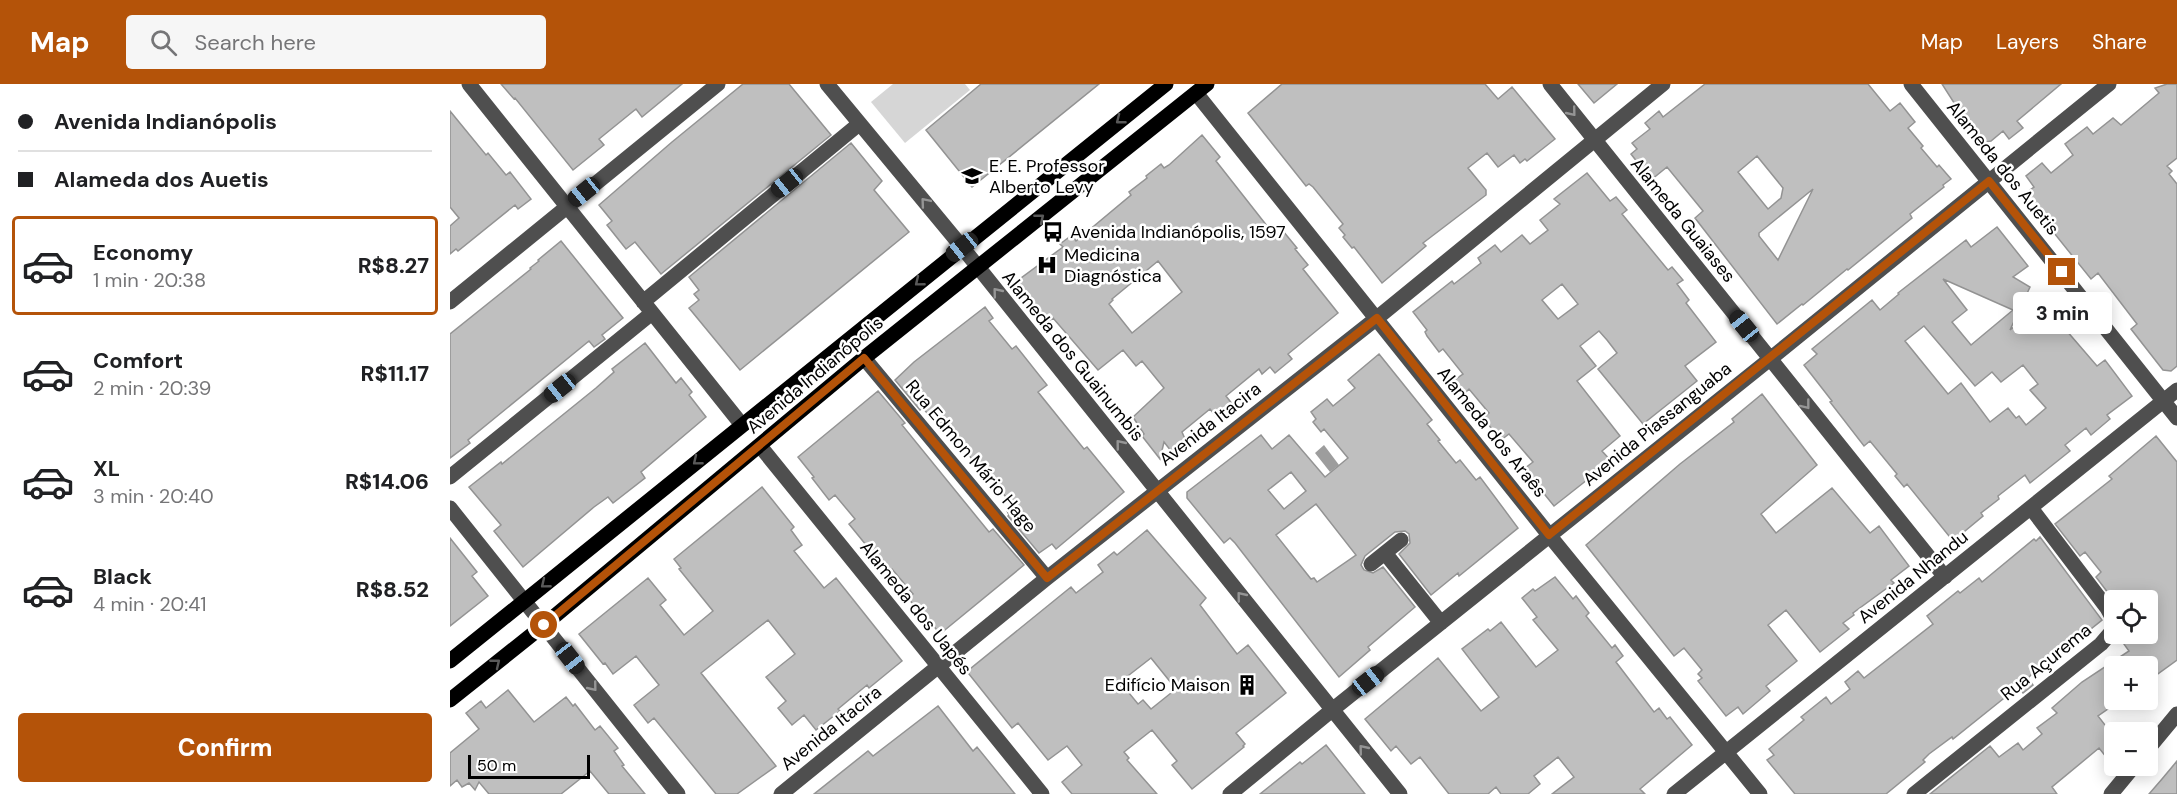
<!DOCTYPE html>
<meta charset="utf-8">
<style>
:root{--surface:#fff;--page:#f6f6f6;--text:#202124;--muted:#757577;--line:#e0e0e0;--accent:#b45309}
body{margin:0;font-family:"DM Sans",sans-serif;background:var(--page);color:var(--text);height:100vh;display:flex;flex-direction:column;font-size:22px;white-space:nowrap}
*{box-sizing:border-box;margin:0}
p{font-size:20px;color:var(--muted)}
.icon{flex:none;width:33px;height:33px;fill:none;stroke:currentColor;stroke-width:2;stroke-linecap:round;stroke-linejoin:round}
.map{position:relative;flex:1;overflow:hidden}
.panel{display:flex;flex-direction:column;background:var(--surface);width:450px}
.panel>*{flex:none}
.guide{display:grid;align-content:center;height:132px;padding:0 18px;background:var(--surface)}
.tools{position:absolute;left:1654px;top:506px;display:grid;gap:12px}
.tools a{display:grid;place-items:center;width:54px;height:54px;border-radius:6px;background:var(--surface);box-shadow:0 3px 15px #0003;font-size:30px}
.scale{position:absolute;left:18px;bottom:15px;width:122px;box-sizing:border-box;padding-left:6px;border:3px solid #000;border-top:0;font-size:16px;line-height:21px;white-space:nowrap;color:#000;-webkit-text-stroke:4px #fff;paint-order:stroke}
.end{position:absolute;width:27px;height:27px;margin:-14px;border:8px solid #b45309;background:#fff;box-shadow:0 0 0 3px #fff}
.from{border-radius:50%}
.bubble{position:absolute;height:42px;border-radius:6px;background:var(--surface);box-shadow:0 3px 15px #0003;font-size:20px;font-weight:800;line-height:42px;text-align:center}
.car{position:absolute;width:18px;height:36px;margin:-18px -9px;border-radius:8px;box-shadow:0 0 4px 2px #0007;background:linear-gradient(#222 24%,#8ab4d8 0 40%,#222 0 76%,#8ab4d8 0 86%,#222 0)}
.guide b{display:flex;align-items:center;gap:21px;height:57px;font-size:22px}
.guide b+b{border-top:2px solid var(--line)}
.guide i{width:15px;height:15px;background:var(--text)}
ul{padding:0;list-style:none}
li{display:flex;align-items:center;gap:18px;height:99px;margin:0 12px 9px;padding:0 6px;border:3px solid transparent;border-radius:6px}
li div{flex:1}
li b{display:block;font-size:22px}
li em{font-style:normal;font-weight:800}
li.selected{border-color:var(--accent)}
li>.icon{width:54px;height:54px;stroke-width:1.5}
.primary-button{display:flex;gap:12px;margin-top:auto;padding:12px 18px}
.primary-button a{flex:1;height:69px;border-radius:6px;background:var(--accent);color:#fff;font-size:24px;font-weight:800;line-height:69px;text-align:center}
header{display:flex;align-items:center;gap:36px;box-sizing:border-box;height:84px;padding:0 30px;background:var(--accent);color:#fff}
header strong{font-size:28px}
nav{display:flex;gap:33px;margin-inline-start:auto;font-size:21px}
.search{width:420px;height:54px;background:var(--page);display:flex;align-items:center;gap:15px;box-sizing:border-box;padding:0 21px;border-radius:6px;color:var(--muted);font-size:22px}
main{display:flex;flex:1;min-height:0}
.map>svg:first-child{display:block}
.green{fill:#d6d6d6}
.water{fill:#9d9d9d}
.building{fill:#bfbfbf;stroke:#939393;stroke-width:1.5;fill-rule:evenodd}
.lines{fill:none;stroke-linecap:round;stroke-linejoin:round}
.minor{stroke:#4f4f4f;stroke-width:15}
.major{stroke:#000;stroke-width:15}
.oneway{stroke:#959595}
.oneway2{stroke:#595959}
.route{stroke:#b45309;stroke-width:8}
.labels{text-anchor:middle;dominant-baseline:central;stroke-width:5;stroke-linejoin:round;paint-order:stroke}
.poi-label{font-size:18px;fill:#000;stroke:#fff;text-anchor:start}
.street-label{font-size:18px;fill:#000;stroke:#fff}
</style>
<header>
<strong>Map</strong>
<div class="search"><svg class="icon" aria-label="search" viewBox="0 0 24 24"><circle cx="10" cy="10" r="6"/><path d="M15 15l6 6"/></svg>Search here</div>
<nav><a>Map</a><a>Layers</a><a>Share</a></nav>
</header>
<main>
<section class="panel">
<div class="guide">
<b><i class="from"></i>Avenida Indianópolis</b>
<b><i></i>Alameda dos Auetis</b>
</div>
<ul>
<li class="selected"><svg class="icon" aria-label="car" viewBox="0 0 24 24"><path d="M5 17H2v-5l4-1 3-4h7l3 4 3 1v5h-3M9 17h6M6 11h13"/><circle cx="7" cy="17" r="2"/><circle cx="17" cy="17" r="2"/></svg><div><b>Economy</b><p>1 min · 20:38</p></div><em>R$8.27</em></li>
<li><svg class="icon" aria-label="car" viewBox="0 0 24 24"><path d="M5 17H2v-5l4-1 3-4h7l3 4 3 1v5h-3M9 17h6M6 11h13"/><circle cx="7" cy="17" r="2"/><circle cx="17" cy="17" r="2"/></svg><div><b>Comfort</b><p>2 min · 20:39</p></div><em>R$11.17</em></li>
<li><svg class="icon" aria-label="car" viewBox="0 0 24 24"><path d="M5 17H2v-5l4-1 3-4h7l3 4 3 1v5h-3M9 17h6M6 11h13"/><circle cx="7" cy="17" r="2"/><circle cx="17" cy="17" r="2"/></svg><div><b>XL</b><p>3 min · 20:40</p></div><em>R$14.06</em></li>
<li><svg class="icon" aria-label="car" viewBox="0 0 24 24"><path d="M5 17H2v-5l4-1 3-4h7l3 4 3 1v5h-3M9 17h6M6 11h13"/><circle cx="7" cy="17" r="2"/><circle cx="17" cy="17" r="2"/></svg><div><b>Black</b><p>4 min · 20:41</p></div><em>R$8.52</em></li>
</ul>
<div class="primary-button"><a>Confirm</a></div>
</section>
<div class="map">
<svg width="1727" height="710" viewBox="0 0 1727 710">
<rect width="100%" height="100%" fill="#fff"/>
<path class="green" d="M443 0H515L520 6 455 59 421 18Z"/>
<path class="water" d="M874 361 889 381 880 388 865 369Z"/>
<path class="building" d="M51 0H232L192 33 186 25 149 55 154 61 123 86 65 14 64 15Z
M293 0H339L381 51 211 190 185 158 176 165 157 141 162 137 149 121 222 58Z
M531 0H649L522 103 476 46Z
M832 0H1035L1048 15 1062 3 1105 55 1077 77 1075 75 1070 79 1064 71 1048 83 1037 69 1018 84 1036 106V111L973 159 976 162 932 199 904 163 902 164 893 153 895 151 889 144 893 140 863 103 859 100 856 102 798 29Z
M1128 0H1167L1144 19Z
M1255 0H1418L1440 27 1450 19 1465 38 1458 44 1473 62 1471 64 1487 83 1489 81 1501 95 1493 101 1494 103 1460 130 1462 134 1398 186 1397 185 1353 221 1352 220 1327 240 1245 134 1253 127 1217 83 1201 96 1181 70 1187 65 1182 59 1200 45 1195 39 1209 27 1213 33ZM1307 72 1333 104 1331 114 1318 125 1288 88ZM1363 105 1328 176 1309 152V149Z
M1492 0H1611L1567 37 1573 44 1559 55 1553 47 1541 57 1535 58 1508 25Z
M1717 0H1727V74L1717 82 1722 87 1719 90 1727 100V282L1721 287 1713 286 1681 245 1687 240 1648 189 1641 195 1592 134 1595 132 1576 109 1584 103 1576 92 1592 79 1601 89 1623 71 1615 60 1637 43 1643 50 1663 34 1671 41 1709 9 1705 4Z
M0 27 36 71 38 69 56 91 60 88 81 115 68 125 65 121 8 167 6 165 0 170V142L9 134 0 123Z
M752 51 770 73 766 77 825 152 833 147 847 164 845 165 858 181 853 185 888 229 838 270 842 275 825 289 820 283 812 290 809 285 776 312 783 321 767 334 760 325 732 348 735 355 721 367 714 358 710 375 692 352 694 350 683 333 714 304 692 277 686 282 673 266 648 286 603 234 597 239 570 205 571 203 567 197 613 163 610 160 622 151 626 157 681 111 679 108 697 94 696 92 711 80 714 84 719 81ZM708 177 732 208 682 249 659 220 663 216 662 215Z
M401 59 432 97 424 106 459 148 290 286 239 224 249 216 244 210 249 206 239 193Z
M1137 89 1160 117 1166 113 1177 126 1172 130 1218 186 1222 183 1233 196 1227 200 1239 216 1236 219 1266 258 1235 282 1247 297 1193 340 1148 285 1167 269 1157 256 1149 247 1130 262 1146 282 1127 297 1170 352 1152 367 1161 377 1104 422 1074 385 1083 378 1059 350 1051 356 1033 334 1039 329 1019 305 1014 310 1003 297 1013 290 993 265 989 268 977 252 975 248 977 246 963 228 1002 197 1004 200 1031 179 1028 174 1045 161 1051 168 1072 151 1080 160 1098 146 1090 136 1110 120 1104 115ZM1112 200 1128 220 1108 235 1092 216Z
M1547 143 1578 182 1563 193 1580 203 1560 246 1602 213 1611 224 1613 222 1621 233 1613 240 1616 246 1647 282 1655 276 1682 312 1657 331 1660 335 1641 351 1636 344 1615 361 1620 367 1580 399 1575 391 1548 412 1549 415 1531 429 1533 432 1503 457 1457 400 1454 403 1445 392 1447 390 1420 357 1414 362 1380 318 1382 317 1354 281 1367 270 1362 265 1422 216 1430 226 1449 210 1448 209 1516 156 1521 163ZM1493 195 1563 226 1521 261 1502 238 1517 226ZM1474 242 1525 302 1542 288 1551 298 1573 281 1588 300 1580 306 1596 324 1576 341 1569 332 1566 334 1558 324 1540 338 1511 299 1498 310 1455 257Z
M111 157 173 234 152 251 155 255 144 263 139 257 18 356 20 359 0 374V250L81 185 80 184 89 177 88 176Z
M535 223 543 234 539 237 562 265 566 262 597 301 588 308 634 365 637 363 674 408 606 465 602 460 589 469 558 432 559 431 557 427 563 422 541 394 538 396 499 345 493 349 473 324 470 326 445 296 464 278Z
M195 259 226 299 231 294 242 308 239 311 256 333 191 388 195 394 163 419 158 413 144 423 73 483 44 447 51 441 19 403 51 378 52 380 146 304 164 288 162 285Z
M929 270 982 336 977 340 990 356 988 357 1006 379 1010 376 1026 396 1030 393 1068 444 1009 492 1008 489 981 511 949 470 960 459 959 450 955 447 945 448 915 472 911 481 914 486 923 489 933 483 965 523 918 563 920 566 889 593 785 459 780 454 774 459 737 414V408L811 351 822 365 839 351 875 393 898 374 874 345 871 348 863 338 866 335 861 328 877 315 883 322 905 304 898 296ZM841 388 856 407 834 425 818 406ZM866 420 906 471 867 498 864 494 861 495 826 451Z
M428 307 455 339 452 341 539 448 543 445 574 481 490 550 470 525 468 526 458 514 463 510 442 485 438 488 399 440 405 435 385 411 379 416 362 394 364 393 348 373Z
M1312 310 1367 381 1311 430 1326 449 1382 404 1420 449 1429 442 1459 482 1441 496 1444 499 1403 529 1404 531 1393 539 1399 545 1370 568 1336 526 1318 541 1347 577 1316 602 1320 607 1293 630 1288 623 1276 632 1248 597 1252 594 1248 590 1252 586 1234 564 1224 572 1136 461 1230 380 1284 338 1282 335Z
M1706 352 1727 378V576L1698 597V582H1665V620L1648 632 1665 654V684L1649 664 1602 703 1607 710H1480L1540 662 1549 673 1568 659 1573 666 1592 650 1587 644 1607 629 1602 624 1632 598 1679 567 1671 556 1680 549H1698V516H1665V518L1646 493 1651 488 1635 468 1630 472 1605 440 1662 395 1659 392Z
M312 403 344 443 341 446 352 461 344 467 374 504 386 494 452 577 419 604 417 601 388 625 390 627 366 646 354 631 342 641 328 624 336 617 316 593 345 570 318 536 251 589 326 682 287 710H266L204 634 198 639 184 621 209 601 186 572 163 590 155 579 153 580 129 550 198 494 216 516 210 521 234 551 263 527 229 485 231 484 224 475Z
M697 446 756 514 750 521 787 570 798 561 836 609 786 649 795 660 793 662 794 663 742 705 722 681 727 677 702 646 674 668 679 674 677 676 707 710H622L612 698 632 681 617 662 598 676 568 639 562 644 519 590 520 585 621 503 626 509 653 488 648 481 664 468 667 471ZM701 574 726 605 701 625 693 616 688 620 670 598Z
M1590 453 1652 536 1621 561 1619 559 1598 574 1578 594 1583 601 1573 609 1568 603 1503 655 1502 653 1479 670 1473 676 1475 678 1436 710H1345L1317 676 1324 671 1319 665 1354 636 1351 633 1376 613 1381 620 1400 605 1395 598 1408 587 1414 594 1483 540 1477 532 1508 507 1510 509 1529 494 1532 498 1584 455 1586 457Z
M0 454 27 488 22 492 38 512 0 542Z
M1105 493 1123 515 1126 512 1139 529 1136 532 1162 564 1165 561 1173 572 1166 578 1204 628 1209 624 1217 635 1220 633 1242 661 1190 705 1195 710H1102L1124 693 1108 673 1084 692 1090 700 1078 710H1051L1046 703 1038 710H999L970 673 961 680 946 662 941 667 915 635 988 574 1031 627 1049 613 1012 565 1038 545 1040 547 1051 538 1086 583 1108 566 1083 536 1087 533 1072 514 1083 505 1085 507Z
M58 606 84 638 116 613 123 622 125 620 145 646 150 642 168 664 164 667 174 681 172 682 195 710H159L140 687 111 710H39L29 698 25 706 19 699 12 703 7 696 0 702V669L29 645 16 629 31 617 36 624Z
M488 622 523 667 527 663 565 710H364L418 667 423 672Z
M876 661 915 710H810L850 678 852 680Z
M1727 677V710H1699L1712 695Z"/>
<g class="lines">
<path class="minor" d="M19 0 292 341
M377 0 512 163 950 710
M1100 0 1495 493
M1461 0 1727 334
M746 9 1099 451 1310 710
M0 218 268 0
M193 218 409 40
M414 274 597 494
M310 362 592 710
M0 393 202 229
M0 424 228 710
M935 469 991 539
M921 480 951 456
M1698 665 1727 630
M331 710 597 494 927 234 1213 0
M780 710 882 626 1320 275 1659 0
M1224 710 1727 306
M1464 710 1651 560 1663 546V535L1657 524 1581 424
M1661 710 1685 681"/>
<path class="major" d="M0 577 716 0
M0 616 94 541 414 274 757 0"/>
</g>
<defs><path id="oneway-chevron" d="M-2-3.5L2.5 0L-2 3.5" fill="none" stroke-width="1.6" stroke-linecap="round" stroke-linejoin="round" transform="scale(1.5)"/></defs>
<g class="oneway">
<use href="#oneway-chevron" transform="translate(1122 28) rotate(51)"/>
<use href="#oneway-chevron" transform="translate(475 118) rotate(-130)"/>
<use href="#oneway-chevron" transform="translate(547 208) rotate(-129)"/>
<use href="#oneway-chevron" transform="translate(1356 321) rotate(52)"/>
<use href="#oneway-chevron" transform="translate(670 360) rotate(-129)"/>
<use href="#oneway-chevron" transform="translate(791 512) rotate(-129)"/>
<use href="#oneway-chevron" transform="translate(143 603) rotate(51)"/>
<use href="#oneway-chevron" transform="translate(913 665) rotate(-129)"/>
</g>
<g class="oneway2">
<use href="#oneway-chevron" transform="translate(670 36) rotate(142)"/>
<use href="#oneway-chevron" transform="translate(590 134) rotate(-39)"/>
<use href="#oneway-chevron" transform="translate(469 198) rotate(141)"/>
<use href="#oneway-chevron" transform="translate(247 377) rotate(141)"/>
<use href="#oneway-chevron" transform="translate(95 500) rotate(141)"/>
<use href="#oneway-chevron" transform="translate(46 579) rotate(-39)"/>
</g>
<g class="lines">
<path class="route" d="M94 541 414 274 597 494 927 234 1099 451 1539 97 1612 188"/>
</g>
<defs>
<g id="school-bare" transform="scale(1.62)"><path d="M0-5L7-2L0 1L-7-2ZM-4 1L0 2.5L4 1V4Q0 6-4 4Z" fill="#000" stroke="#fff" stroke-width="2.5" paint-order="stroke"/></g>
<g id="bus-bare" transform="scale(1.62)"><path d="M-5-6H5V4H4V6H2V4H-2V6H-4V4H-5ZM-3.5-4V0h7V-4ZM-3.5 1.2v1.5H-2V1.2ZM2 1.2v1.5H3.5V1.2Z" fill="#000" stroke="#fff" stroke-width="2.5" paint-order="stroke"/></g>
<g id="hospital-bare" transform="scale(1.62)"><path d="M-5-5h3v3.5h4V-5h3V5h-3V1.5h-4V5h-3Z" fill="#000" stroke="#fff" stroke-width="2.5" paint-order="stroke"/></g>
<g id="building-bare" transform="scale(1.62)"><path d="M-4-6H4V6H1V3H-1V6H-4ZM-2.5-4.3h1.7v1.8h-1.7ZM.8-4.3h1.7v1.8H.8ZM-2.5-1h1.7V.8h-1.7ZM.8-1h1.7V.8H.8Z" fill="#000" stroke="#fff" stroke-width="2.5" paint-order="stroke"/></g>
</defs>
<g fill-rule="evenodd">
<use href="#school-bare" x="522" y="92"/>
<use href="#bus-bare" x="603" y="148"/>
<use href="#hospital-bare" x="597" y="181"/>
<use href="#building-bare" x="797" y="601"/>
</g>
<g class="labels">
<g class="poi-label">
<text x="539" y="82">E. E. Professor<tspan x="539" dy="21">Alberto Levy</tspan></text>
<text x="620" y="148">Avenida Indianópolis, 1597</text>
<text x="614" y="171">Medicina<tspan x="614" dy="21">Diagnóstica</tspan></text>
<text x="780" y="601" text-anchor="end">Edifício Maison</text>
</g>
<g class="street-label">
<text transform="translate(1553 84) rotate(51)">Alameda dos Auetis</text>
<text transform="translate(1233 136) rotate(51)">Alameda Guaiases</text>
<text transform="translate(623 272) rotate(51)">Alameda dos Guainumbis</text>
<text transform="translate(365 291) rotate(-40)">Avenida Indianópolis</text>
<text transform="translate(760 340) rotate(-38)">Avenida Itacira</text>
<text transform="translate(1207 340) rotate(-39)">Avenida Piassanguaba</text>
<text transform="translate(1042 348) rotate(51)">Alameda dos Araês</text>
<text transform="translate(521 372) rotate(50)">Rua Edmon Mário Hage</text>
<text transform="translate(1463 493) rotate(-39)">Avenida Nhandu</text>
<text transform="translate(466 524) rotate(51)">Alameda dos Uapés</text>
<text transform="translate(1596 578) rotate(-39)">Rua Açurema</text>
<text transform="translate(381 644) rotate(-39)">Avenida Itacira</text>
</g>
</g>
</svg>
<div class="tools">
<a><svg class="icon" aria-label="locate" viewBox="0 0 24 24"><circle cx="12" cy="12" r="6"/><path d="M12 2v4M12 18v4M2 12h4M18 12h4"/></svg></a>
<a>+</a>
<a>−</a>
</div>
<div class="scale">50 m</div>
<i class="end from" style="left:94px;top:541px"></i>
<i class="end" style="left:1612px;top:188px"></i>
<div class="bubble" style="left:1563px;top:208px;width:99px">3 min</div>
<i class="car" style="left:337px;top:99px;rotate:231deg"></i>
<i class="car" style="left:134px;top:108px;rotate:231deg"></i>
<i class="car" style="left:512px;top:163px;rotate:231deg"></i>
<i class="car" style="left:1294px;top:242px;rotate:321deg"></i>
<i class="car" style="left:110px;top:304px;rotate:231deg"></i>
<i class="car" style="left:120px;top:574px;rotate:142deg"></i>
<i class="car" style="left:918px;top:597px;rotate:52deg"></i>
</div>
</main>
